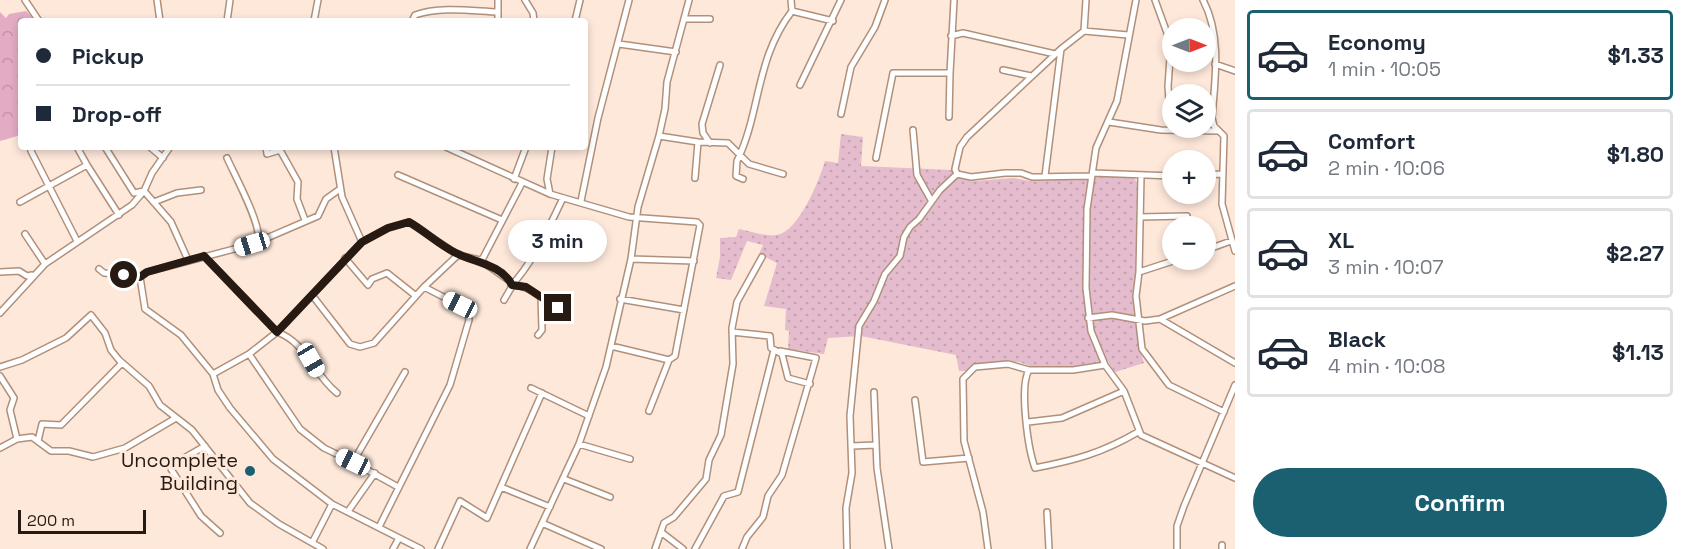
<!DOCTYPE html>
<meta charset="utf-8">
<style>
:root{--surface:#fff;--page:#f6f6f7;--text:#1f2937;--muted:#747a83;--line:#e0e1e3;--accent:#1a6071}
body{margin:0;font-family:"Space Grotesk",sans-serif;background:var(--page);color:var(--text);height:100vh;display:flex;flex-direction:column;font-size:22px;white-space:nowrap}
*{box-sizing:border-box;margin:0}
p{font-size:20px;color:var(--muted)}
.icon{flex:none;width:33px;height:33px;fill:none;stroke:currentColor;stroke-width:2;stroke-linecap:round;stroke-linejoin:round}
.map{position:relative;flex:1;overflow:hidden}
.sheet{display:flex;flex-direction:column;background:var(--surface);width:450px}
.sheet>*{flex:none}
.guide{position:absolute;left:18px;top:18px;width:570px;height:132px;border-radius:6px;box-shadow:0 3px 9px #0003;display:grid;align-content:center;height:132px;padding:0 18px;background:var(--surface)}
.needle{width:39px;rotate:90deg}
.fabs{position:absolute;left:1162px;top:18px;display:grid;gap:12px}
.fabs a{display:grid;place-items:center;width:54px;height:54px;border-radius:50%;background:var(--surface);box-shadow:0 3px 9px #0003;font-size:30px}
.scale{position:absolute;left:18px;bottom:15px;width:128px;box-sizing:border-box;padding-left:6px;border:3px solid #261a12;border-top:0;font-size:16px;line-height:21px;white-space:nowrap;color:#261a12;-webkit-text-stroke:4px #fee8da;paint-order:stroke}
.end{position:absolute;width:27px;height:27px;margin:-14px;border:8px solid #261a12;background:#fff;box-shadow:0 0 0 3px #fff}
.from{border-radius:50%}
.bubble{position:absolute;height:42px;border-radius:21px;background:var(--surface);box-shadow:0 3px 9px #0003;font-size:20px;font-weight:800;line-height:42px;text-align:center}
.car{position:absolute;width:18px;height:36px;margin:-18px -9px;border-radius:8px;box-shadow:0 0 4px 2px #0007;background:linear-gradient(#fff 24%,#345 0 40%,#fff 0 76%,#345 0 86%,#fff 0)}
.guide b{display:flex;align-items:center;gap:21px;height:57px;font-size:22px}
.guide b+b{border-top:2px solid var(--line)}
.guide i{width:15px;height:15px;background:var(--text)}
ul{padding:10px 0 0;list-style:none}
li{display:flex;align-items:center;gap:18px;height:90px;margin:0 12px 9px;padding:0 6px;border:3px solid var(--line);border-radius:6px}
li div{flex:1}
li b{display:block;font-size:22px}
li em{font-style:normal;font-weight:800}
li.selected{border-color:var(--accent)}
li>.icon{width:54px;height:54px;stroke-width:1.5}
.action{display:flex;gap:12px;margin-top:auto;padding:12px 18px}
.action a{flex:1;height:69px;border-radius:36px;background:var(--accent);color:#fff;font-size:24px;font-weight:800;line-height:69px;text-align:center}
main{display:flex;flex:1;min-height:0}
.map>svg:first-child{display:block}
.grass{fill:url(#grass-dots)}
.forest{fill:url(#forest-crowns)}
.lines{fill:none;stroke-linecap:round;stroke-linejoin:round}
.minor-casing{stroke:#b0907a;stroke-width:8}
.minor{stroke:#fff;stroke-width:5}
.route{stroke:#261a12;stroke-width:8}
.poi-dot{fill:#1a6071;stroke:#fee8da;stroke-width:2}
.labels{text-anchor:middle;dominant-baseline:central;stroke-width:6;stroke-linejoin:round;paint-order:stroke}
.poi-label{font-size:20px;fill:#261a12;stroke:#fee8da;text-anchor:end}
</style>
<main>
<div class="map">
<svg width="1235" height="549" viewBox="0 0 1235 549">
<defs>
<pattern id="grass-dots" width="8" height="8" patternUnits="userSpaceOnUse" patternTransform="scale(1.5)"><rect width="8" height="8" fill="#e4bccd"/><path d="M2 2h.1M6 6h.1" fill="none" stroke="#c3a1af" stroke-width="1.8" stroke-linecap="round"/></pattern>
<pattern id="forest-crowns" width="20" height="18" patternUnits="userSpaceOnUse" patternTransform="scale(1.5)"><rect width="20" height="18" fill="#e3acc4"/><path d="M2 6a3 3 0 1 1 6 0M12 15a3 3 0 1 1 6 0" fill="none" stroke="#c393a7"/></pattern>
</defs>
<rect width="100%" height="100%" fill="#fee8da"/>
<path class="grass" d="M841 134 863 137 861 166 952 170 958 178 974 181 1014 178 1030 181 1095 176 1133 177 1137 182 1135 311 1140 351 1144 363 1115 372 1107 360 1076 368 1033 367 1019 362 974 364 966 371H959L956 355 861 336 828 338 824 354 788 349 789 331 785 330 786 309 764 306 777 263 759 254 763 245 747 241 731 280 716 278 720 257V238L736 237 739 229C750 231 766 237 777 235 799 231 819 181 825 161L838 163Z"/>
<path class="forest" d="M26 11 36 21H21V135L0 141V12L6 18 9 14Z"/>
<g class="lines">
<g class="minor-casing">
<path id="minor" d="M25 0 39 21
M157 0 160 21
M525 0 533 13 534 21
M791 0 792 11
M1136 0 1117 101 1096 148 1087 209 1086 288 1091 331 1105 365 1124 391 1141 435 1235 478
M1155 0 1171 44 1168 86 1171 130
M1203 0C1222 36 1215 79 1212 118L1214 126 1224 136 1222 204 1235 251
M684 19H710
M227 21 230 0
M314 21 318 0
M412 21 415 15C441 6 472 11 498 12
M498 21V0
M575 21 580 0
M1084 31 1086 0
M951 36 963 33 1055 54
M619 44 676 52
M1215 64 1235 71
M1003 70 1031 76
M800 85 841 0
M841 114 851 67 875 27 885 0
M949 117 950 73
M1109 122 1161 130 1218 131
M913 130 917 175 931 200
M659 136 698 142 728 143 749 164 783 174
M710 143 703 133 702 124 720 65
M77 147 87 165
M105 147 134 193 144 191 171 222 188 260
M150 147 163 158
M266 147 267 154 280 150 298 182 297 199 305 220
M446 147 550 194
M552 147 547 179 550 194 629 217 697 222 700 225 675 356 669 360 649 411
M31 151 77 241
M227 158C234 174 262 225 258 240
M876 158 893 73H950L954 0
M1093 173 1173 176
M398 175 502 220
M1206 175 1222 174
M1045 176 1061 49
M1091 176 1032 177 1021 173H1005L971 177 957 174 955 169 960 147 967 137 1061 49 1084 31 1128 35
M1141 176 1139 272 1136 296 1142 349 1169 385 1224 412
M695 178 698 142
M514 179 526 147
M743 179 736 176 737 161C761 112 755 59 792 11L833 21
M581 201 598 118 629 0
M20 202 87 165 119 215
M154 202 177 193 201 190
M1140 217 1187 216
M25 234 45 264
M362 242 388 228 409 222 458 255
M1206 250 1231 241
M204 256 277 332C307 343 313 374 337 393
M345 258 368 285 372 279 387 273 416 296
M631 259 694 261
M480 260 511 282V288L504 300
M99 269 104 273 140 277 147 272 253 244 318 216 326 199 340 189
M0 272 19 271 27 276 32 275
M1139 272 1176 260
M140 277 145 309 181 335 213 374 218 390 230 408 273 459 332 504 421 549
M512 285C535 259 548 229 563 198
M512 285C534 285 544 306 565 309
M312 295 350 344 360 347 374 343 424 287 458 255 480 260 483 258 522 183
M620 299 684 310
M0 313 45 264 132 205 144 191 152 173 170 147
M1088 318 1112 315 1145 321 1160 319 1235 363
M1160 319 1235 286
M732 332 770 336 771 348 782 354 788 378 810 384
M538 335 542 330 541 296
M611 346 669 360
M249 354 300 429 324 448 353 462
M1105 365 1073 370H1029C1019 386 1028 449 1035 468 1076 460 1102 453 1138 432
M0 367 22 360 66 338 91 315 105 333 111 350 119 360 149 386 160 405 192 430 250 503 279 524 323 549
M213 374 249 354 277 332 362 242 342 197 334 147
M0 376 14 398 10 410 17 439 32 437 51 451H69L93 457 125 448 176 418
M531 388 589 416
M874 392 877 468 889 549
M915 400 923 462 969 458
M1028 422 1062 418 1124 391
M38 441 42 424 61 425 122 363
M579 444 630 459
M205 446 172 465 171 469 201 516 220 533
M852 446 875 445
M0 448 17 439
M564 479 610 497
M398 487 353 462 405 372
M501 487 550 507
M349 510 375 473
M1047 512 1049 549
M542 523 601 549
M379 527 450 385 469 320 467 309 424 287
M661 532 683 549
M312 543 332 504
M393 549 399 538
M438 549 460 501 487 518 542 393
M530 549 579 444 606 367 631 259 638 207 659 136 665 109 667 82 689 0
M655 549 664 523 674 517 706 479 709 460 721 435 733 364 732 328 737 302 762 257
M695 549 724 496 738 492 774 350
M742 549 747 537 763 517 768 496 782 475 816 358 780 351
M847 549 846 508 852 473 850 416 859 326 874 301 885 274 900 256 904 237 910 227 919 219 940 190 957 174
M988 549 983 512 964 441 963 379 975 367 1008 364 1029 370
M1177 549V526L1184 506 1235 385
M1222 549V545"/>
</g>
<use href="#minor" class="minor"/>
</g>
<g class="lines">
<path class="route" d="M124 275 140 277 147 272 204 256 277 332 362 242 388 228 409 222C425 231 439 245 456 253 473 262 501 264 512 285L526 287 558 308"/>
</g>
<circle class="poi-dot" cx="250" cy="471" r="6"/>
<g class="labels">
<g class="poi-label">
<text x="238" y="460">Uncomplete<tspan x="238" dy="23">Building</tspan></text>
</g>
</g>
</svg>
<div class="fabs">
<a><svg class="needle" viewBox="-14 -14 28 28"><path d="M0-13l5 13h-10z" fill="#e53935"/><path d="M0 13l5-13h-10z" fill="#747a83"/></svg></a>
<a><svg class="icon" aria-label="layers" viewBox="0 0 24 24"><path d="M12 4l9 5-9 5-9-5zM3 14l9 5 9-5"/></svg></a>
<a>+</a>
<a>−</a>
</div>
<div class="scale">200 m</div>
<i class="end from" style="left:124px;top:275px"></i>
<i class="end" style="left:558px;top:308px"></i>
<div class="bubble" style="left:508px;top:220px;width:99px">3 min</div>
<i class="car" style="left:252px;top:244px;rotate:253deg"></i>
<i class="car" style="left:460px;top:305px;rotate:296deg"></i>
<i class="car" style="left:311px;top:360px;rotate:150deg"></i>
<i class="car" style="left:353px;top:462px;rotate:295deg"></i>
<div class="guide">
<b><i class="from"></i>Pickup</b>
<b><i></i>Drop-off</b>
</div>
</div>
<section class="sheet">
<ul>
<li class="selected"><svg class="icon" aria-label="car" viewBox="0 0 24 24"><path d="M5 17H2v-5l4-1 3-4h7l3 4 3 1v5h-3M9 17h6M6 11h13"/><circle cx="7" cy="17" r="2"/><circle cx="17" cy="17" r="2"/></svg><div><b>Economy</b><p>1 min · 10:05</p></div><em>$1.33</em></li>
<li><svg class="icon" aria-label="car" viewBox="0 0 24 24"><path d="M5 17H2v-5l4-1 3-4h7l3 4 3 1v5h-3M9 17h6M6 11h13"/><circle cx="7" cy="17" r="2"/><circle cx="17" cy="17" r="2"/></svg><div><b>Comfort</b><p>2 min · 10:06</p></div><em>$1.80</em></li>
<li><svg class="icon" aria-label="car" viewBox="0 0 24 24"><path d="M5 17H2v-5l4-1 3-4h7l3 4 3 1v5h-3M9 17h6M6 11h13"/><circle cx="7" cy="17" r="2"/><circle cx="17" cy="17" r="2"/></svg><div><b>XL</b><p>3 min · 10:07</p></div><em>$2.27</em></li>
<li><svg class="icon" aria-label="car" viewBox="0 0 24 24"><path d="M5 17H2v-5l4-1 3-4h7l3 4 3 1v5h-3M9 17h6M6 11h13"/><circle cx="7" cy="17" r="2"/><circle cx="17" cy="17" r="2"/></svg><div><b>Black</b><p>4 min · 10:08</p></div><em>$1.13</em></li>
</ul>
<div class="action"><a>Confirm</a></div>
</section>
</main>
